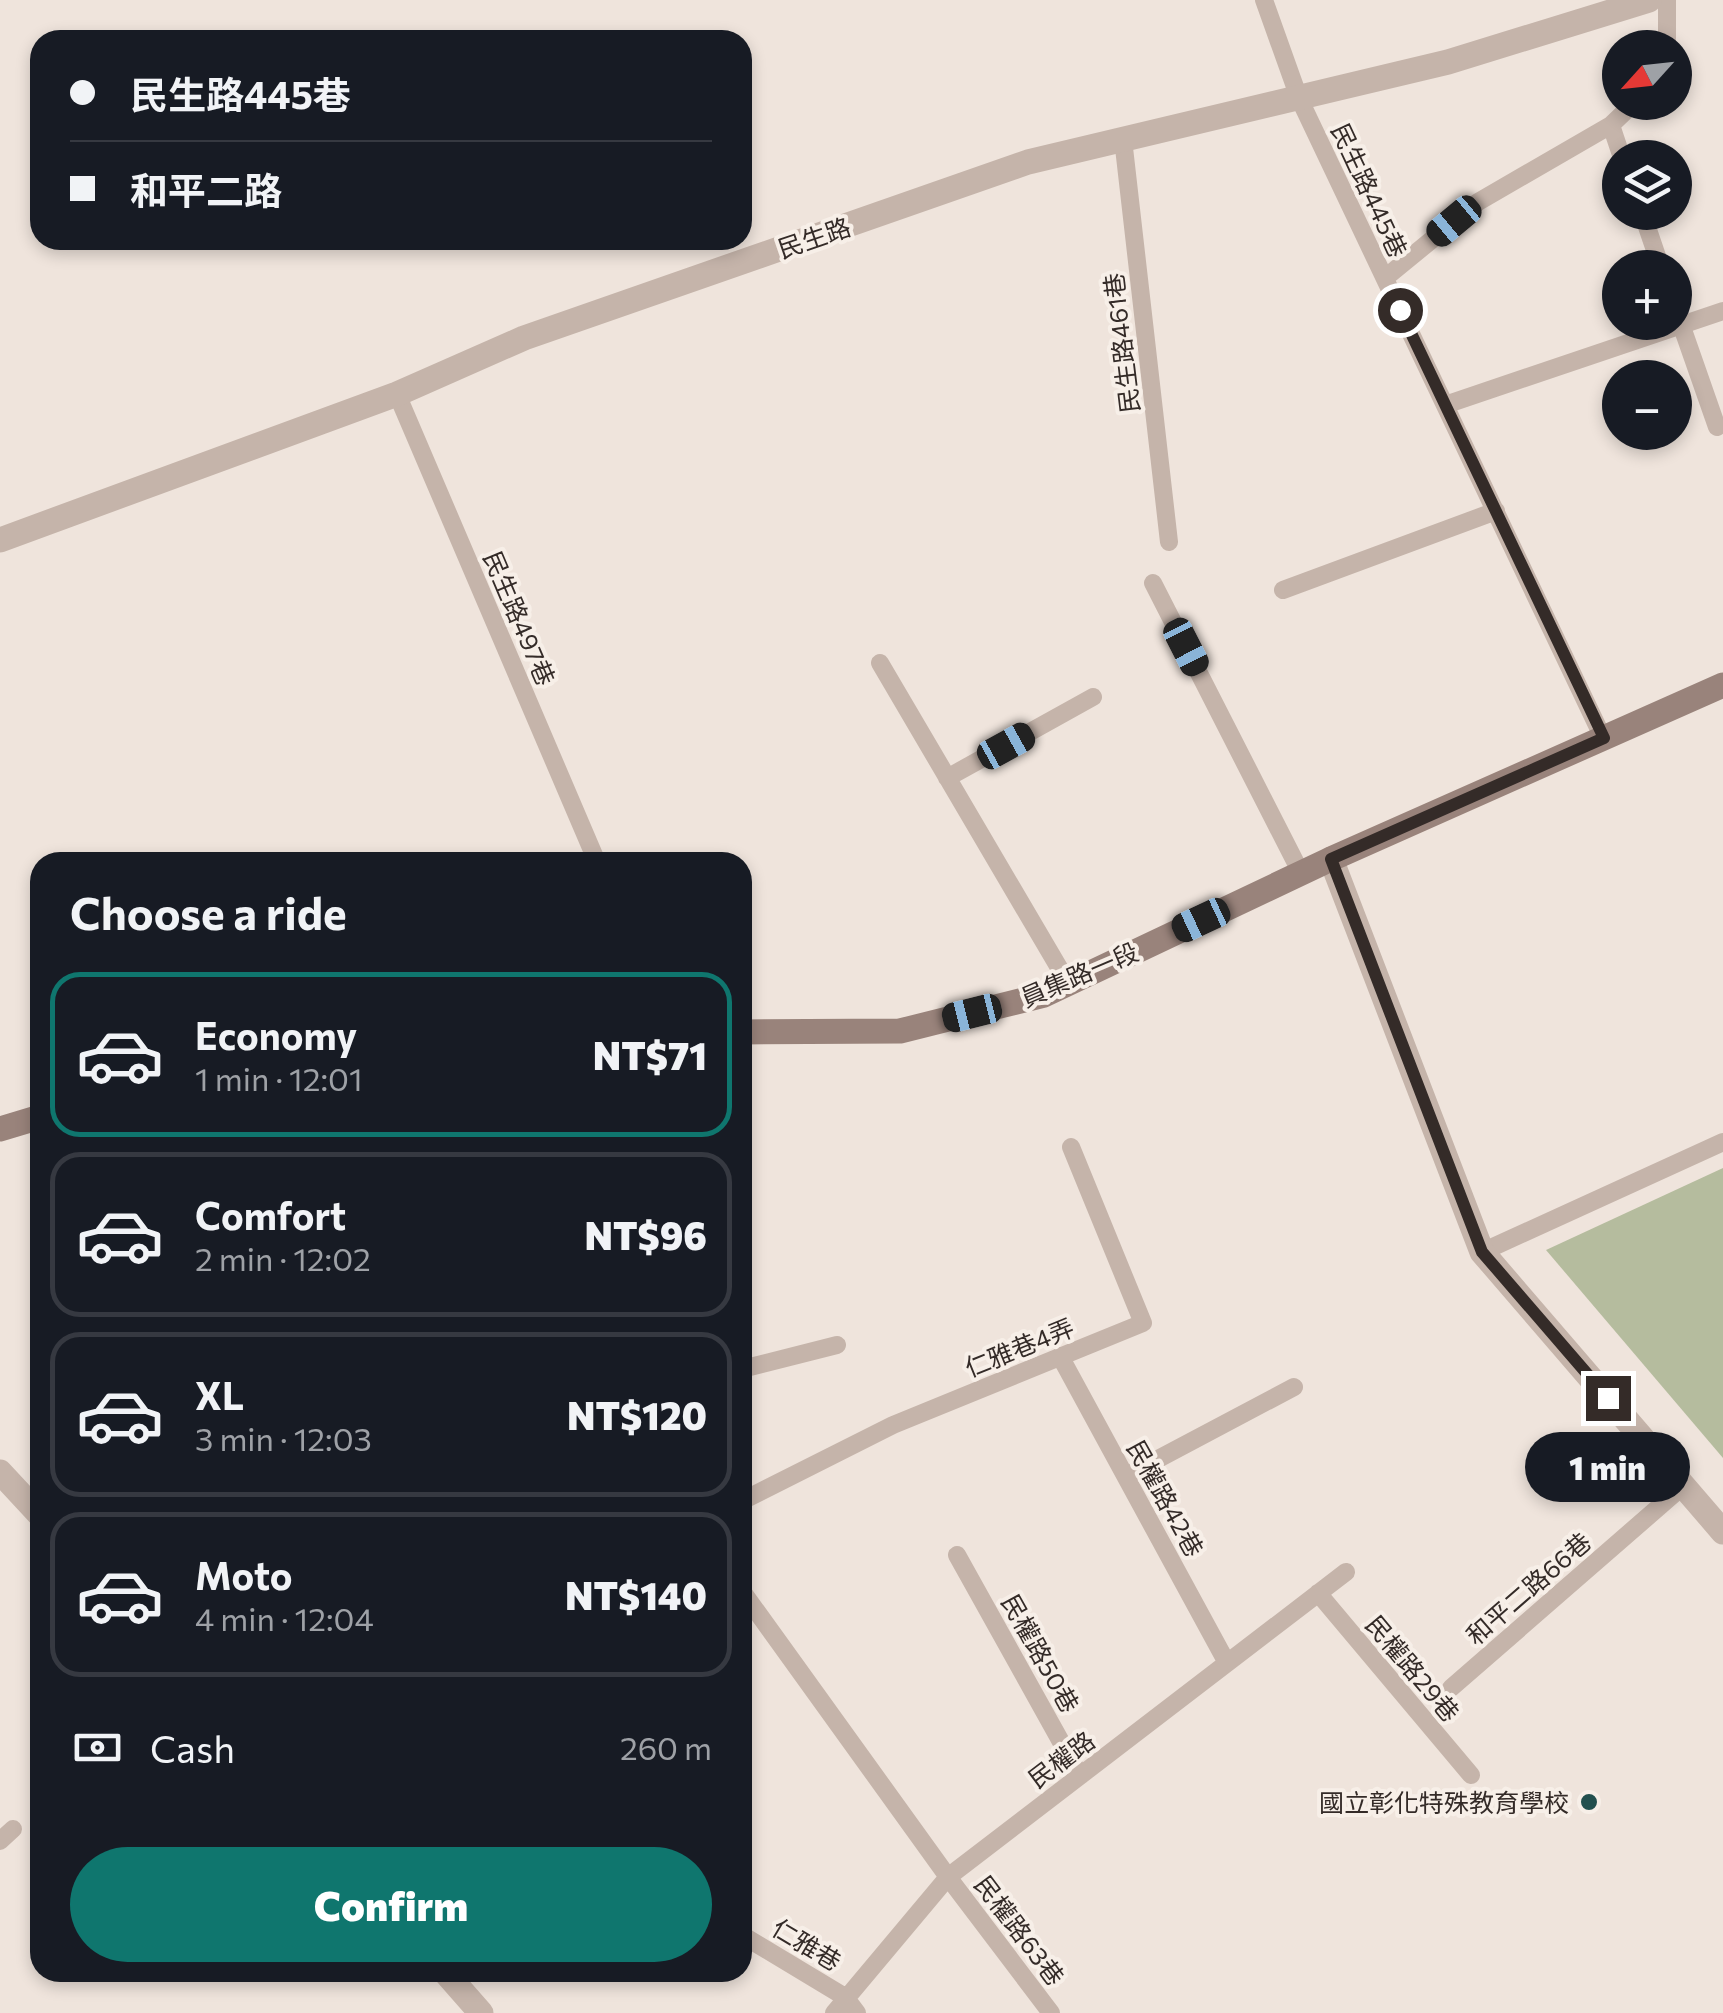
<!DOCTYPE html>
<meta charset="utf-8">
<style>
:root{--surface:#171b24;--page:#242831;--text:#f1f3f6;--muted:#9ea1a6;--line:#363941;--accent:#0f766e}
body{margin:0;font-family:Commissioner,"Noto Sans TC",sans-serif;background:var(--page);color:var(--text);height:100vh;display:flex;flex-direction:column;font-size:38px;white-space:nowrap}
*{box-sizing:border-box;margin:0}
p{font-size:32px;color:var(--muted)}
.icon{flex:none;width:55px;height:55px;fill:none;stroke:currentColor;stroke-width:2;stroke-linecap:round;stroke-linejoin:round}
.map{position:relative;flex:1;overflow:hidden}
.panel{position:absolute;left:30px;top:852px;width:722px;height:1130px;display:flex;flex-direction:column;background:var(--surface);border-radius:30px;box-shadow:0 5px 15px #0003}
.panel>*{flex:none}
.banner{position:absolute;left:30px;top:30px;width:722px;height:220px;border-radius:30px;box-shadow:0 5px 15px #0003;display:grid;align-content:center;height:220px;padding:0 40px;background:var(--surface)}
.needle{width:65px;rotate:243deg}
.controls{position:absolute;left:1602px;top:30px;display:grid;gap:20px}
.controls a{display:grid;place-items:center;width:90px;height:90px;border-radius:50%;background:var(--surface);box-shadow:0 5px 15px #0003;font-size:50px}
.end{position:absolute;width:45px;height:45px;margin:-22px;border:12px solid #342b28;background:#fff;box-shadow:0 0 0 5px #fff}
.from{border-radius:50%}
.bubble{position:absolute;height:70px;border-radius:35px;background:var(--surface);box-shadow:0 5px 15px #0003;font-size:32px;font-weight:800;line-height:70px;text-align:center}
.car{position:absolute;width:30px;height:60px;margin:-30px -15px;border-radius:12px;box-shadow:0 0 8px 2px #0007;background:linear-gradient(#222 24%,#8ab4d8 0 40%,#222 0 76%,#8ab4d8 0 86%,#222 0)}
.banner b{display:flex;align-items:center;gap:35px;height:95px;font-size:38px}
.banner b+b{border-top:2px solid var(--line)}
.banner i{width:25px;height:25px;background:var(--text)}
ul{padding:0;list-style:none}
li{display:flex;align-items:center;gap:30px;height:165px;margin:0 20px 15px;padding:0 20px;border:5px solid var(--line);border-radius:30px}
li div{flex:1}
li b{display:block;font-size:38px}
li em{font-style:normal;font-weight:800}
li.on{border-color:var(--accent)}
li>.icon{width:90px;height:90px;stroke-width:1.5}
h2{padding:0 40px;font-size:45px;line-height:120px}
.pay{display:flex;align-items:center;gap:25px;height:110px;padding:0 40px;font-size:38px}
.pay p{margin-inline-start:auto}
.cta{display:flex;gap:20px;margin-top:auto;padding:20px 40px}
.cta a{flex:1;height:115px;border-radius:60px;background:var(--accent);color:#fff;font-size:40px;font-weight:800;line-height:115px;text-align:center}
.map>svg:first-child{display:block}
.green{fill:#b5bc9e}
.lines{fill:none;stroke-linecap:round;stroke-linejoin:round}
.lane{stroke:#c5b4aa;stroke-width:18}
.street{stroke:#c5b4aa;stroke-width:25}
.secondary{stroke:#99837b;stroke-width:25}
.route{stroke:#342b28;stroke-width:12}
.poi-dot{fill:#23504f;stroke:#f7efe8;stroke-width:4}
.labels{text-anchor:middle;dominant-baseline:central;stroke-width:8;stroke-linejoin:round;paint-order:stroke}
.street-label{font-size:25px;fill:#342b28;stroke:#f7efe8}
.poi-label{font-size:25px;fill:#342b28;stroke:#f7efe8;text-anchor:end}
</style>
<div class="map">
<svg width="1723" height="2013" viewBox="0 0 1723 2013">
<rect width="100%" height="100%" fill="#efe4dc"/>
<path class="green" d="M1723 1168V1458L1546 1250Z"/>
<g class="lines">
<path class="lane" d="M1264 0 1299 98 1603 738
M1667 48V0
M1123 139 1169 542
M1622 158 1611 125 1635 102
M1642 212 1661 268
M1385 278 1478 202 1611 125
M1675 307 1717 427
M397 394 597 862
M1445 405 1723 311
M1153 583 1301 873
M1283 590 1496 511
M880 663 1068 983
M947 778 1093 697
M1482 1252 1723 1142
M1060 1356 1227 1663
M742 1369 837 1345
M1126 1476 1294 1387
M742 1501 893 1425 1143 1323 1071 1147
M957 1555 1080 1776
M742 1591 948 1877 1051 2013
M1318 1593 1471 1775
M1451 1688 1683 1486
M0 1841 13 1829
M742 1935 845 1997 857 2013
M834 2013 948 1877 1346 1572"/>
<path class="street" d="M0 540 397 394 524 338 1028 162 1448 62 1649 0
M1331 859 1482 1252 1723 1532
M0 1472 40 1515
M445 1972 481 2013"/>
<path class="secondary" d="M742 1032 900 1031 1044 995 1331 859 1723 685
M0 1129 40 1117"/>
</g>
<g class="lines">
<path class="route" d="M1400 310 1604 738 1331 859 1482 1252 1608 1398"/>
</g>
<circle class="poi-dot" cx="1589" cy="1802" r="10"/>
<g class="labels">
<g class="street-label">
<text transform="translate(1370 190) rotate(65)">民生路445巷</text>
<text transform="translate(814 237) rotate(-19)">民生路</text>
<text transform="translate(1121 343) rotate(-97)">民生路461巷</text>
<text transform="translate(520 618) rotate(67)">民生路497巷</text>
<text transform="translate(1079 974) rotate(-23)">員集路一段</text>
<text transform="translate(1019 1347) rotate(-22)">仁雅巷4弄</text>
<text transform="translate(1166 1498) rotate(61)">民權路42巷</text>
<text transform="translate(1528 1588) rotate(-41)">和平二路66巷</text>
<text transform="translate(1041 1653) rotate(61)">民權路50巷</text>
<text transform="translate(1413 1668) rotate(50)">民權路29巷</text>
<text transform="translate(1061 1759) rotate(-37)">民權路</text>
<text transform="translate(1020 1930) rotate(53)">民權路63巷</text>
<text transform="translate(807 1944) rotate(31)">仁雅巷</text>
</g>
<g class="poi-label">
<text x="1569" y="1802">國立彰化特殊教育學校</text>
</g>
</g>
</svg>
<div class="controls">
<a><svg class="needle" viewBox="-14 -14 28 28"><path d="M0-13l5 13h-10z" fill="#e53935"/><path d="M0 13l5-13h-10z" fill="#9ea1a6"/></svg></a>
<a><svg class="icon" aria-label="layers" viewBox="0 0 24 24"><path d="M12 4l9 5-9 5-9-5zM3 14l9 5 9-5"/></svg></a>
<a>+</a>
<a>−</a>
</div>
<i class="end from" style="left:1400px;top:310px"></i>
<i class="end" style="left:1608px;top:1398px"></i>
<div class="bubble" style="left:1525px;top:1432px;width:165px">1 min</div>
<i class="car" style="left:1454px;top:221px;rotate:230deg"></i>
<i class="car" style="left:1186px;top:647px;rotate:153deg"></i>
<i class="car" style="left:1006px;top:746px;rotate:61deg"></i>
<i class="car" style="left:1201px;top:920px;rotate:245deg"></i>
<i class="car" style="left:972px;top:1013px;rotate:256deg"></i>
<div class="banner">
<b><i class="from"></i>民生路445巷</b>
<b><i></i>和平二路</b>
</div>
<section class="panel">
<h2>Choose a ride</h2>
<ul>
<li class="on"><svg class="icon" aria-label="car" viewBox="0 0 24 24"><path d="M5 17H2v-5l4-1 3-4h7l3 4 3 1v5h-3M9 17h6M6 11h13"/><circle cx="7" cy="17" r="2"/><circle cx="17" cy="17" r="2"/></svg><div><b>Economy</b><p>1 min · 12:01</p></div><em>NT$71</em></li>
<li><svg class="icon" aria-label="car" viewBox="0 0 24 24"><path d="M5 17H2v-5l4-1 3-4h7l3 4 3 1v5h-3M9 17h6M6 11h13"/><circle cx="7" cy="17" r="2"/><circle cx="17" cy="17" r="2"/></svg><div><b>Comfort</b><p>2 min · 12:02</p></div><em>NT$96</em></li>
<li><svg class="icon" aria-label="car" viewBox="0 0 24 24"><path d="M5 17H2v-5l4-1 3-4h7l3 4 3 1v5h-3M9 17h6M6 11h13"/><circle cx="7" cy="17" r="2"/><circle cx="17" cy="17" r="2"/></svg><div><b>XL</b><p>3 min · 12:03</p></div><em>NT$120</em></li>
<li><svg class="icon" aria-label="car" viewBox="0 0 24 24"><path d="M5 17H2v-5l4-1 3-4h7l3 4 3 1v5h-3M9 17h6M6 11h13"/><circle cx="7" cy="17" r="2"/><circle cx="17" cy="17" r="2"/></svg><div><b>Moto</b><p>4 min · 12:04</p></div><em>NT$140</em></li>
</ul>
<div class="pay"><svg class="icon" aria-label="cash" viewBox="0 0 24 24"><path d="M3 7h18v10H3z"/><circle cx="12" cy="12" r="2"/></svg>Cash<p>260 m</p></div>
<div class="cta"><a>Confirm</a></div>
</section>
</div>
